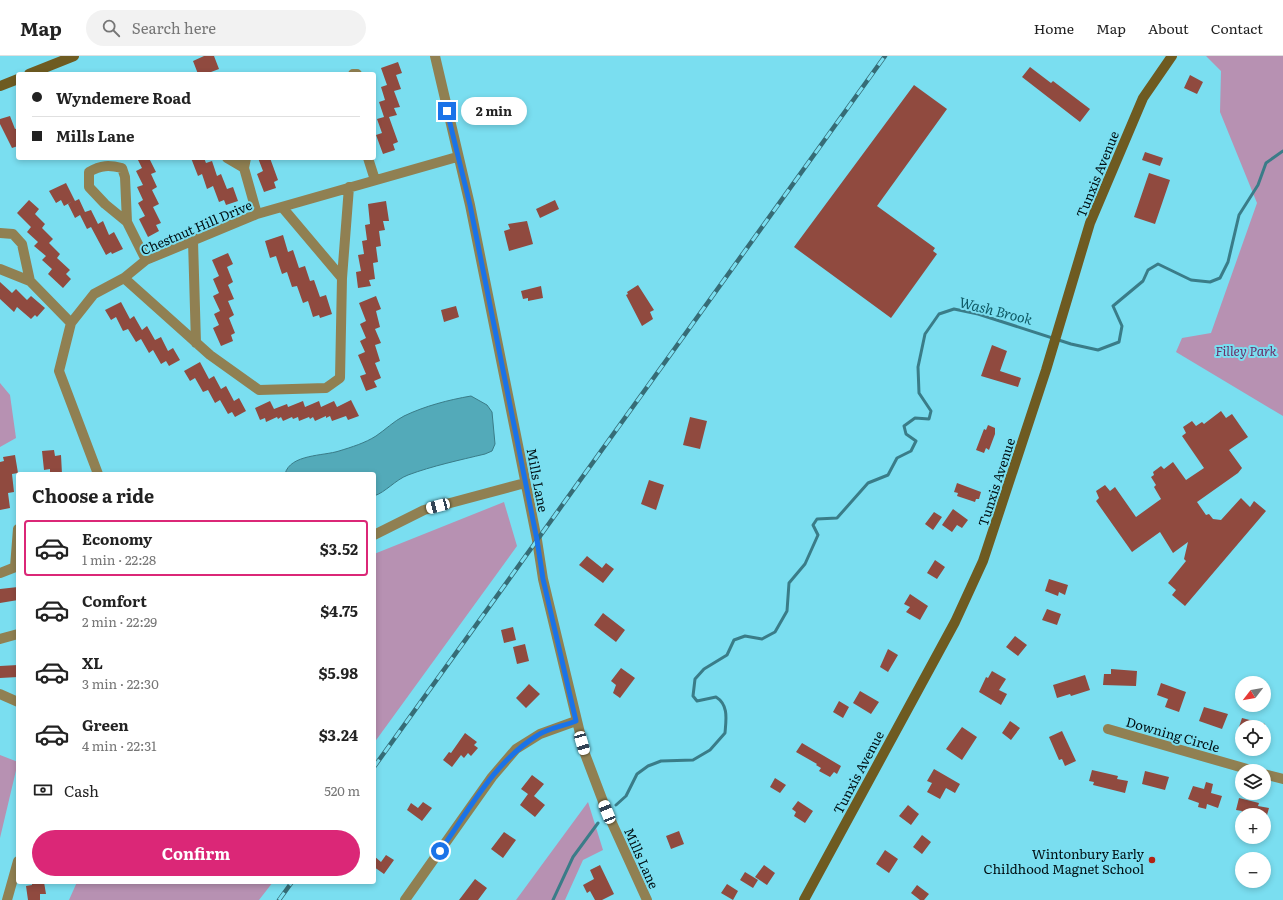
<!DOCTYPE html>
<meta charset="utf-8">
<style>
:root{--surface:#fff;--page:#f2f2f2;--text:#222;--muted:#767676;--line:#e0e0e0;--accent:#db2777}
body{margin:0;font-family:Literata,serif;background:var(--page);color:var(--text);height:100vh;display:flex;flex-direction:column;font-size:15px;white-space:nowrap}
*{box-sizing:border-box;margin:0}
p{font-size:13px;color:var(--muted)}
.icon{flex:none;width:22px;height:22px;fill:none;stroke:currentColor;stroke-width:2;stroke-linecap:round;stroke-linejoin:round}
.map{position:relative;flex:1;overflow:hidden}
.sheet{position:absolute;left:16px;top:416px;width:360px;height:412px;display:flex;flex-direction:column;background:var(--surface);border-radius:4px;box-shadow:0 2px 6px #0003}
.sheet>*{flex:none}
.top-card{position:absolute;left:16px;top:16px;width:360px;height:88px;border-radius:4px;box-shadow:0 2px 6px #0003;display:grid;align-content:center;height:88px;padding:0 16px;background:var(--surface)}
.needle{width:26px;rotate:239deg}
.buttons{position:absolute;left:1235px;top:620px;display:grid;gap:8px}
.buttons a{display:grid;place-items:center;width:36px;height:36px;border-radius:50%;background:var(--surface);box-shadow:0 2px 6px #0003;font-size:20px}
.end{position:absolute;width:18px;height:18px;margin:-9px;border:5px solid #1a73e8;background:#fff;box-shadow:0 0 0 2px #fff}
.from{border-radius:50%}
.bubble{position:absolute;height:28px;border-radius:14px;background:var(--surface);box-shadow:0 2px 6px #0003;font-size:13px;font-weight:700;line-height:28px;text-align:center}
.car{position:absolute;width:12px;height:24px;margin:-12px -6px;border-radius:5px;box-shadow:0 0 3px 1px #0007;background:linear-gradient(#fff 24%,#345 0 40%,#fff 0 76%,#345 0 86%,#fff 0)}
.top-card b{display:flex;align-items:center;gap:14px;height:38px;font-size:15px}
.top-card b+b{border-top:1px solid var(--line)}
.top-card i{width:10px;height:10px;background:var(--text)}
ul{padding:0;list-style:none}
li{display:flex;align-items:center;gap:12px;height:56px;margin:0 8px 6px;padding:0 8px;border:2px solid transparent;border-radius:4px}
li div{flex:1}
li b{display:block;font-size:15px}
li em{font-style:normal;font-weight:700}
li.active{border-color:var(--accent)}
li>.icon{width:36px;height:36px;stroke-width:1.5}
h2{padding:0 16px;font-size:18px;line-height:48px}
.pay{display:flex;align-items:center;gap:10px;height:44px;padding:0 16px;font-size:15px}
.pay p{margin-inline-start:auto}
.primary-button{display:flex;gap:8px;margin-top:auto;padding:8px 16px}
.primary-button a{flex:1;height:46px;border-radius:24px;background:var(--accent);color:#fff;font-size:16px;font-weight:700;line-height:46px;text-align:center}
header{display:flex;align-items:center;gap:24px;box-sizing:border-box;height:56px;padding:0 20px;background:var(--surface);border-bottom:1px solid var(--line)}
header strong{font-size:19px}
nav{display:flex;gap:22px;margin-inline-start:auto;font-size:14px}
.search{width:280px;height:36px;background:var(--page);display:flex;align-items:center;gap:10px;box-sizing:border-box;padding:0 14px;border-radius:22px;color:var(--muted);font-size:15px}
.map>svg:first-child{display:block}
.green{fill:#b791b2}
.water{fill:#53aab9;stroke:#3a7c88}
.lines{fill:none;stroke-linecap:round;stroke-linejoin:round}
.stream{stroke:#3a7c88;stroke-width:3}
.building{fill:#904a3f}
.street{stroke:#908052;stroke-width:10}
.secondary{stroke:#6e5b21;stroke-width:10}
.rail-casing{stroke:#366c76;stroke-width:4.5}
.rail{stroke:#7adef0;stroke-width:3;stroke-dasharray:9;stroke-linecap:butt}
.route{stroke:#1a73e8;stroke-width:5}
.poi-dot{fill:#b22315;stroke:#7adef0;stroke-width:1.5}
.labels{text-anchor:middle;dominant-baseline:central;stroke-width:4;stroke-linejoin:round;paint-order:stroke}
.street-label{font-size:13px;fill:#001014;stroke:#7adef0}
.park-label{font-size:13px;font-style:italic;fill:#6b2e67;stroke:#7adef0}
.poi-label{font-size:13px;fill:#001014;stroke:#7adef0;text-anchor:end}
.water-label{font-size:14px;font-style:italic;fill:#0f5a65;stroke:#7adef0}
</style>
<header>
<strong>Map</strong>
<div class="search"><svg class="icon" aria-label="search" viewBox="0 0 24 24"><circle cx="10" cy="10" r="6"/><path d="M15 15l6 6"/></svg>Search here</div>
<nav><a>Home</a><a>Map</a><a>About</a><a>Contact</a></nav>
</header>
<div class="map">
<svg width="1283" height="844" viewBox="0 0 1283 844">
<rect width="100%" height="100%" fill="#7adef0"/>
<path class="green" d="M1206 0H1283V360L1176 296 1182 282 1211 277 1257 147 1220 56 1221 15Z
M0 327 10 339 16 382 0 391Z
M504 446 517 490 374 687V498Z
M0 699 18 706 0 782Z
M588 746 603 794 583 804 565 844H516Z
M77 826H273L259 844H69Z"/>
<path class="water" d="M471 340 487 349 492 356 495 388 492 395 485 398C460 404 432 410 408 419 395 424 386 436 374 440V418H285C290 398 324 400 339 395 352 391 365 387 376 380 385 374 394 365 404 360 425 350 448 344 471 340Z"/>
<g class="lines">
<path class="stream" d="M616 749 626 740 637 718 648 710 661 705 693 704 710 694 725 677C726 664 729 649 716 641L697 645 693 640 695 623 704 613 727 599 734 584 745 580 762 583 775 576 787 555 789 527 805 508 818 479 813 469 817 463 837 462 868 427 888 419 897 402 911 395 916 385 906 378 904 370 915 362 929 363 931 355 919 337 918 311 925 278 939 258 954 253 978 258 1071 288 1098 294 1119 286 1122 270 1113 250 1143 225 1148 214 1158 208 1191 224 1210 226 1220 222 1228 206 1239 159 1258 129 1266 107 1283 95
M553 844 573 801 598 767"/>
</g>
<path class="building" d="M204 0H214L219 13 211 16 198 18 193 5Z
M398 6 402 17 396 19 401 33 394 35 400 51 394 52 397 59 389 61 398 86 393 88 395 94 383 98 376 79 382 77 377 63 384 61 379 46 385 44 381 31 387 29 381 12Z
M1030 11 1051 27 1053 25 1090 53 1080 66 1022 21Z
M1190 19 1203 26 1197 38 1184 32Z
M914 29 947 53 877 150 935 192 933 195 937 198 891 262 794 191Z
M10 60 15 73 18 72V90L12 92 0 68V63Z
M1145 96 1163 102 1160 110 1142 104Z
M137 102H149L156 116 151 118 157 131 152 134 159 148 153 151 161 167 156 169 159 175 148 181 139 163 145 160 138 147 143 144 137 131 143 129 136 115 142 112Z
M191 102H204L206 107 212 105 217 120 221 118 227 133 233 131 238 145 226 149 224 144 219 146 213 130 207 133 202 118 198 120Z
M258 102H270L278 124 274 126 276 132 264 136 257 118 263 115Z
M1149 117 1170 124 1155 168 1134 161Z
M66 127 75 145 79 143 85 156 91 154 98 168 103 165 109 179 114 176 123 193 112 198 111 196 106 199 91 171 87 173 80 159 75 162 68 148 73 145 64 150 61 144 56 147 49 135Z
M29 144 39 153 35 158 45 168 42 172 53 183 49 187 60 198 57 202 70 214 66 218 71 223 63 232 48 218 52 213 42 204 46 200 34 190 38 186 27 176 31 171 17 157Z
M555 144 559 153 540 162 536 153Z
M386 145 389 165H383L385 174 379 175 381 190 376 191 378 206 373 207 375 223 369 224 371 230 358 232 356 216 361 215 358 199 364 198 362 185 367 184 365 169 370 168 368 148Z
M527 165 533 188 509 195 504 175 510 173 508 168Z
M283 179 288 196 293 194 299 212 305 210 310 225 314 224 320 241 326 239 332 258 320 262 319 259 313 261 308 245 303 247 297 230 292 231 287 216 282 218 276 200 270 202 265 185Z
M228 197 233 208 227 211 233 226 228 229 234 243 228 245 234 259 229 262 235 277 231 279 233 285 221 290 213 272 219 269 214 258 220 255 213 240 219 237 213 223 219 220 212 204Z
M0 226 12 237 16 233 27 244 31 240 45 252 37 261 35 259 31 263 17 251 14 256 0 243Z
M638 229 654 254 650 256 653 263 642 270 626 239 628 238 627 236Z
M541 230 543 242 528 245V242L523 243 521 235Z
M376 240 381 253 376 255 380 271 375 273 381 287 375 289 380 305 375 307 381 322 374 325 377 331 366 335 360 320 366 318 358 299 365 296 360 285 366 282 360 268 366 265 359 247Z
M121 246 130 263 134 260 142 274 147 270 155 284 161 281 168 295 173 292 180 304 169 310 166 305 161 308 153 294 149 297 141 283 136 286 128 273 123 275 116 261 111 264 105 254Z
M456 250 459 261 444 266 441 254Z
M992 289 1007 295 1000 315 1021 322 1018 331 981 320Z
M200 306 209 323 214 320 221 333 226 330 234 345 239 342 246 355 235 361 232 356 228 358 220 344 215 347 208 334 203 336 195 322 190 325 184 315Z
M351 344 359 360 348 364 346 360 332 365 330 360 326 362V360L315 365 313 361 310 363 309 361 299 365 298 361 293 363 292 361 283 365 281 361 278 363 277 361 266 366 265 362 260 364 255 352 270 345 274 353 287 348 288 351 303 345 305 351 319 345 321 351 334 345 337 351Z
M1221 355 1226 362 1232 358 1248 381 1229 394 1242 412 1238 417 1197 446 1206 459 1209 458 1213 463 1221 464 1241 442 1250 451 1254 445 1266 455 1185 550 1172 539 1176 534 1168 527 1186 505 1184 503 1188 486 1173 497 1160 476 1132 496 1096 445 1099 442 1096 435 1105 429 1110 435 1115 431 1136 461 1161 443 1154 431 1156 429 1151 421 1154 419 1153 416 1161 410 1164 413 1173 406 1186 424 1204 412 1182 380 1186 377 1183 371 1192 365 1196 370 1202 366 1204 368Z
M690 361 707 365 700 393 683 389Z
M988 369 995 372V378L989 394 986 392 984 397 976 394 984 373 986 374Z
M54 394 55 400 61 399 62 418H50V413L44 414 42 395Z
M15 399 18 417 12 418 14 436 8 437 10 452 0 454V406L4 405 3 401Z
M649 424 664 429 656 454 641 448Z
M957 427 981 436 979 443H976L975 446 957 440 958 437 954 436Z
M953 453 968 464 962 472 957 469 952 476 942 469Z
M934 456 942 461 933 474 925 468Z
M587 500 602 512 606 507 614 513 603 527 579 509Z
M935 504 945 511 937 523 927 517Z
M1049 523 1068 529 1065 539 1059 536 1058 540 1045 535Z
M18 531V544L0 547V533Z
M910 538 928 550 920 564 906 556 910 551 904 548Z
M1047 553 1061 558 1057 569 1042 564Z
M603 557 625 574 616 586 594 569Z
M513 571 516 584 504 587 501 574Z
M1015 580 1027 589 1018 600 1006 591Z
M525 588 529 605 517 608 513 591Z
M888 593 898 599 888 616 880 611Z
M18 609V621L0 622V610Z
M621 612 635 622 620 642 613 637 616 629 611 625Z
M1111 613 1137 615 1136 630 1103 629 1104 618H1111Z
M992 615 1006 623 999 634 1007 638 1001 649 979 636 986 621 988 622Z
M1085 619 1090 634 1071 640 1070 638 1057 642 1053 629Z
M1161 627 1186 636 1179 656 1165 651 1168 643 1157 639Z
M529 628 540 638 526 652 516 642Z
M860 635 879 646 871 658 853 647Z
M839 645 849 651 843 662 833 656Z
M1204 651 1228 658 1222 673 1199 665Z
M1242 662 1265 668V671H1239Z
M1010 665 1020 672 1011 684 1002 677Z
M962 671 977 681 962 704 946 693Z
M1062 675 1076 705 1065 710 1062 703 1059 704 1049 681Z
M465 677 477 686 474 689 478 692 471 700 468 697 464 702 461 699 452 711 443 704 449 696 451 697Z
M802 687 841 710 837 718 834 716 830 721 819 715 821 712 816 709 817 708 796 696Z
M934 713 960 728 955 737 946 732 940 743 927 736 932 727 927 725Z
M1092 714 1118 720 1117 723 1128 725 1125 737 1093 729 1094 726 1089 725Z
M1145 715 1169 721 1165 734 1142 728Z
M532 719 544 728 534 740 545 749 535 761 520 749 528 738 521 733Z
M775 722 786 729 780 737 770 731Z
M1206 726 1213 728 1211 737 1222 740 1218 752 1207 748 1206 753 1198 751 1199 747 1188 743 1193 730 1204 733Z
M1239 742 1259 747 1258 750 1269 752 1267 759H1241L1242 755 1236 754Z
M798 745 813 755 805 767 794 760 796 756 792 753Z
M423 746 432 752 422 765 407 754 411 747 418 752Z
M908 749 919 758 911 769 899 760Z
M679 775 684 788 671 793 666 780Z
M504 776 516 784 503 802 491 793Z
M922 779 931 786 922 798 913 791Z
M885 794 898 803 889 817 876 808Z
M386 799 394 804 384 818 374 811V800L381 806Z
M600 809 614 838 602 844H595L590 835 587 837 583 829 594 823 590 814Z
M764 809 775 817 767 829 755 821Z
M745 816 758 824 753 832 740 824Z
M475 823 487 832 478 844H459Z
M32 826H44L46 838H40V844H28L26 830 32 829Z
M727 828 738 835 733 844 721 837Z
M917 829 929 838 924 844H920L911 837Z"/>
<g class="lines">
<path class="street" d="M435 0 470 149 537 484 543 523 585 698 607 756 647 844
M353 18H357
M227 102 244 112
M246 102 244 112 257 158
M368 102 375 124
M282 151 342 222
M127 166 105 148 89 131V116C101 109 109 109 122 112L125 121 127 166 146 204
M0 177 13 178 22 188 30 225
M193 185 196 287
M0 213 30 225 71 267
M124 222 210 299 259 334 326 332 340 322 342 222 349 131
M98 418 59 315 71 267 94 238 124 222 146 204 257 158 457 101
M374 479 424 454 525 427
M15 511 18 473
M0 517 18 510
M0 583 18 578
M0 638 18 646
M1108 673 1254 715
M1264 718 1283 723
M7 844 18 805
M405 844 492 721 516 693 540 678 576 665"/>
<path class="secondary" d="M29 18 74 0
M0 30 18 23
M804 844 955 566 983 505 1046 314 1090 167 1143 42 1172 0"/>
<g class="rail-casing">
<path id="rail" d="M374 711 885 0
M279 844 292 826"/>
</g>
<use href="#rail" class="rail"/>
</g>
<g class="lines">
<path class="route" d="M440 795C469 754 495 705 538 679 549 672 564 670 576 665L543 523 537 484 470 149 447 55"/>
</g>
<circle class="poi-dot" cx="1152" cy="804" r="4"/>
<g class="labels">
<g class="street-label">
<text transform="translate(1097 118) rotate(-68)">Tunxis Avenue</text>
<text transform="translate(196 171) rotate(-23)">Chestnut Hill Drive</text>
<text transform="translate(538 424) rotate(79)">Mills Lane</text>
<text transform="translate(996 426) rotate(-72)">Tunxis Avenue</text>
<text transform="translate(1173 678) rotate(16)">Downing Circle</text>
<text transform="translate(858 716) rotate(-62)">Tunxis Avenue</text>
<text transform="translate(642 802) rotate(66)">Mills Lane</text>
</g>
<g class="park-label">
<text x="1246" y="294">Filley Park</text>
</g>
<g class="poi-label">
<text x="1144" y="797">Wintonbury Early<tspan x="1144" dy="15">Childhood Magnet School</tspan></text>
</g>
<g class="water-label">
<text transform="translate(996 254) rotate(14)">Wash Brook</text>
</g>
</g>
</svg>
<div class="buttons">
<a><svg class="needle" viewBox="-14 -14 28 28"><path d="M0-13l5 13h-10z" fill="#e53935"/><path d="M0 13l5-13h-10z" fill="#767676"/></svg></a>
<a><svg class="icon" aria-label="locate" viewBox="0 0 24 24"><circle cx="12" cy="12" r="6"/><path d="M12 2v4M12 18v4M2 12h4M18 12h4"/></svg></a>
<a><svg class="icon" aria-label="layers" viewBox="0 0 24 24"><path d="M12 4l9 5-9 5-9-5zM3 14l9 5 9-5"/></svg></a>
<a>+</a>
<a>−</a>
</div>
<i class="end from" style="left:440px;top:795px"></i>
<i class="end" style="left:447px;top:55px"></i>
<div class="bubble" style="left:461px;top:41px;width:66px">2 min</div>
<i class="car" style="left:438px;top:450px;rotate:255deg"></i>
<i class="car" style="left:582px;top:687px;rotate:164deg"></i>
<i class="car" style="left:607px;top:756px;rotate:338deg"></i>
<div class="top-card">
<b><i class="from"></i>Wyndemere Road</b>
<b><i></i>Mills Lane</b>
</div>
<section class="sheet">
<h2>Choose a ride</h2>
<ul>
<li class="active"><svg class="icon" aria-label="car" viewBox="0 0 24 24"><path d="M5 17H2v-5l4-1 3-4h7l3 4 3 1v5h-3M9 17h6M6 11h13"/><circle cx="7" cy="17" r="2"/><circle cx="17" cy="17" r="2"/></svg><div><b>Economy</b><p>1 min · 22:28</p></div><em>$3.52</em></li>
<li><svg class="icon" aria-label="car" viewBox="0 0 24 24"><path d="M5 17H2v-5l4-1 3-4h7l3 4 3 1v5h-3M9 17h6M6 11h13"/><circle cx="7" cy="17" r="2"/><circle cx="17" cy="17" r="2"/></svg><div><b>Comfort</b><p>2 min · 22:29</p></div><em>$4.75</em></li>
<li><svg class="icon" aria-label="car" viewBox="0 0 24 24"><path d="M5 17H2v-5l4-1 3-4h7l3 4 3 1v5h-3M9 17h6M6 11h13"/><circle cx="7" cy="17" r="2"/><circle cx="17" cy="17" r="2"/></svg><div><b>XL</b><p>3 min · 22:30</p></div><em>$5.98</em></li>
<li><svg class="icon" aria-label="car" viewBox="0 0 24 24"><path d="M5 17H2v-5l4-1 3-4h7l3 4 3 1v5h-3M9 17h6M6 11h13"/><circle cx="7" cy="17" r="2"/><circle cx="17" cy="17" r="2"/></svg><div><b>Green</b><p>4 min · 22:31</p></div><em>$3.24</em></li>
</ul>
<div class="pay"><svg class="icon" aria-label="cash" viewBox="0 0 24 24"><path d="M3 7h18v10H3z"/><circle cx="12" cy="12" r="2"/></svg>Cash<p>520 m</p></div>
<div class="primary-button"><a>Confirm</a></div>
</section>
</div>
